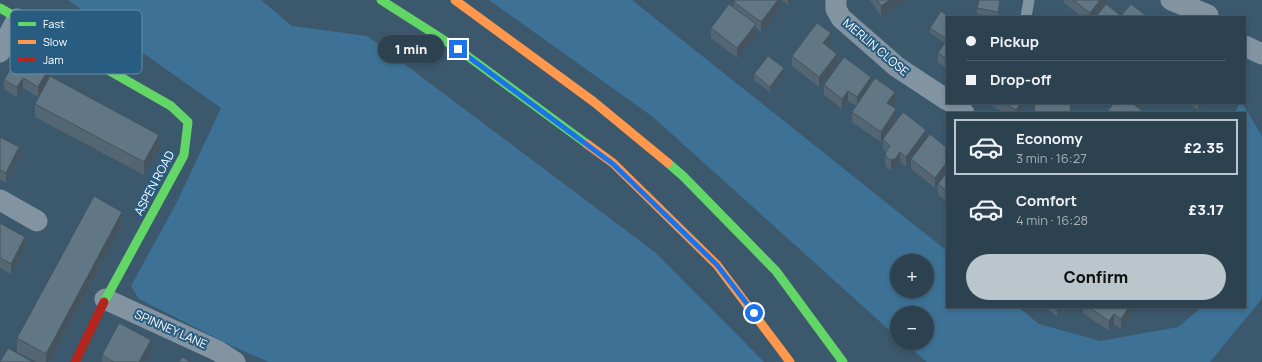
<!DOCTYPE html>
<meta charset="utf-8">
<style>
:root{--surface:#2d4251;--page:#354958;--text:#f1f3f6;--muted:#a7b0b7;--line:#485b68;--accent:#bbc5cc}
body{margin:0;font-family:Manrope,sans-serif;background:var(--page);color:var(--text);height:100vh;display:flex;flex-direction:column;font-size:15px;white-space:nowrap}
*{box-sizing:border-box;margin:0}
p{font-size:13px;color:var(--muted)}
.icon{flex:none;width:22px;height:22px;fill:none;stroke:currentColor;stroke-width:2;stroke-linecap:round;stroke-linejoin:round}
.map{position:relative;flex:1;overflow:hidden}
.panel{position:absolute;left:946px;top:112px;width:300px;height:196px;display:flex;flex-direction:column;background:var(--surface);border-radius:0px;box-shadow:0 2px 6px #0003,0 0 0 1px var(--line)}
.panel>*{flex:none}
.hud{position:absolute;left:946px;top:16px;width:300px;height:88px;border-radius:0px;box-shadow:0 2px 6px #0003,0 0 0 1px var(--line);display:grid;align-content:center;height:88px;padding:0 20px;background:var(--surface)}
.tools{position:absolute;left:890px;top:254px;display:grid;gap:8px}
.tools a{display:grid;place-items:center;width:44px;height:44px;border-radius:50%;background:var(--surface);box-shadow:0 2px 6px #0003,0 0 0 1px var(--line);font-size:20px}
.end{position:absolute;width:18px;height:18px;margin:-9px;border:5px solid #1a73e8;background:#fff;box-shadow:0 0 0 2px #fff}
.from{border-radius:50%}
.bubble{position:absolute;height:28px;border-radius:14px;background:var(--surface);box-shadow:0 2px 6px #0003,0 0 0 1px var(--line);font-size:13px;font-weight:800;line-height:28px;text-align:center}
.hud b{display:flex;align-items:center;gap:14px;height:38px;font-size:15px}
.hud b+b{border-top:1px solid var(--line)}
.hud i{width:10px;height:10px;background:var(--text)}
ul{padding:7px 0 0;list-style:none}
li{display:flex;align-items:center;gap:12px;height:56px;margin:0 8px 6px;padding:0 12px;border:2px solid transparent;border-radius:0px}
li div{flex:1}
li b{display:block;font-size:15px}
li em{font-style:normal;font-weight:800}
li.on{border-color:var(--accent)}
li>.icon{width:36px;height:36px;stroke-width:1.5}
.cta{display:flex;gap:8px;margin-top:auto;padding:8px 20px}
.cta a{flex:1;height:46px;border-radius:24px;background:var(--accent);color:#111;font-size:16px;font-weight:800;line-height:46px;text-align:center}
.map>svg:first-child{display:block}
.green{fill:#3d7296;fill-rule:evenodd}
.lines{fill:none;stroke-linecap:round;stroke-linejoin:round}
.lane{stroke:#8294a2;stroke-width:11}
.street{stroke:#8294a2;stroke-width:21}
.fast{stroke:#63d668;stroke-width:9}
.slow{stroke:#ff974d;stroke-width:9}
.jam{stroke:#b3261e;stroke-width:9}
.wall{fill:#546673}
.shaded-wall{fill:#45535e}
.building{fill:#627786;stroke:#45535e}
.route{stroke:#1a73e8;stroke-width:5}
.labels{text-anchor:middle;dominant-baseline:central;stroke-width:4;stroke-linejoin:round;paint-order:stroke}
.street-label{font-size:12px;fill:#fff;stroke:#285c80}
.key{fill:#285c80;stroke:#688da6;stroke-width:1}
.key-label{font-size:11px;fill:#fff}
</style>
<div class="map">
<svg width="1262" height="362" viewBox="0 0 1262 362">
<rect width="100%" height="100%" fill="#3c586c"/>
<path class="green" d="M68 0H261L292 26 367 36 656 253 764 362H269L232 346 139 299 131 286 177 202 221 108Z
M489 0H632L947 251V307H1018L1039 324 1100 341 1178 327 1202 307H1245V225L1247 221 1245 212V113H1235L1239 103H1242L1262 136V296L1260 301 1210 362H927L904 343H927V313H897V337L653 117ZM897 261H927V291H897Z"/>
<g class="lines">
<path class="lane" d="M1026 17 1029 0"/>
<path class="street" d="M836 0V9L841 18 897 67 947 100
M1171 0 1208 15
M1245 46 1262 54
M0 52 17 19
M952 103 964 113
M0 200 37 221
M105 299 218 351 235 362"/>
<path class="fast" d="M381 0 458 49 587 144
M0 8 171 106 188 122 184 155 104 302
M668 163 683 176 776 271 843 362"/>
<path class="slow" d="M455 0 594 102 668 163
M587 144 613 163 717 265 790 362"/>
<path class="jam" d="M75 362 104 302"/>
</g>
<path class="wall" d="M780 0V8L761 32 756 28V34L737 58 711 38V28L734 8V2Z
M782 0H792L788 5Z
M870 0H906L881 16Z
M1001 0 998 17 977 14V8Z
M1064 0H1108L1095 17H1082L1064 3Z
M947 17V69L938 63V53L945 43 930 33V28Z
M831 44 828 47 837 64 819 87 792 66V56Z
M20 52 49 78 159 148 144 175 35 117V104L47 81 38 97 23 88 17 97 4 90V80Z
M754 74H784L770 92 754 80Z
M871 84 895 102 892 106 896 119 881 142 852 122V112L856 106 848 101 842 109 824 95V85Z
M992 103H1027L1021 113H1004L992 106Z
M1189 103H1203L1198 110Z
M0 137 19 157 6 183 0 180Z
M883 139H926L947 148V202L938 195V185L935 188 911 169V161L906 167 900 162 896 168 891 170 886 167 885 163V153L886 151 883 149Z
M0 223 25 247 11 274 0 268Z
M122 225 49 362H37L17 352V338Z
M1045 307H1063L1057 316Z
M1083 307H1132V314L1121 329 1114 324 1109 331 1083 313Z
M151 350 145 362H102V355Z"/>
<path class="shaded-wall" d="M778 0H780V8L761 32V22Z
M788 0H792L788 5Z
M890 0H906L881 16V6Z
M1000 0H1001L998 17V12Z
M1100 0H1108L1095 17H1090V13Z
M756 24V34L737 58V48Z
M831 33V44L823 53V43Z
M837 54V64L819 87V77Z
M49 68V78L38 97V87Z
M784 68V74L770 92V87Z
M871 77V87L857 107V97Z
M23 78V88L17 97V87Z
M848 91V101L842 109V99Z
M895 92V102L887 113V103Z
M1021 103H1027L1021 113H1016V110Z
M1199 103H1203L1198 110V104Z
M896 109V119L881 142V132Z
M926 130V140L911 159V161L906 167V157Z
M159 135V148L144 175V162Z
M19 147V157L6 183V173Z
M900 152V162L896 168 891 170V160Z
M947 162V173L935 188V178Z
M122 212V225L49 362H46V354Z
M25 237V247L11 274V264Z
M1059 307H1063L1057 316V310Z
M1127 307H1132V314L1121 329V319Z
M1114 314V324L1109 331V321Z
M151 340V350L145 362H139Z"/>
<path class="building" d="M735 0H778L761 22 734 2Z
M877 0H890L881 6Z
M979 0H1000L998 12 977 8Z
M1073 0H1100L1090 13Z
M729 4 756 24 737 48 711 28Z
M1106 4 1120 15 1118 17H1096Z
M1131 4 1148 17H1120Z
M941 11 949 17H947V36L945 38 930 28Z
M817 23 831 33 823 43 837 54 819 77 792 56Z
M947 40V59L938 53Z
M20 52 49 68 38 87 23 78 17 87 4 80Z
M768 56 784 68 770 87 754 74Z
M844 57 871 77 857 97 848 91 842 99 824 85Z
M50 76 159 135 144 162 35 104Z
M875 78 895 92 887 103 896 109 881 132 852 112Z
M1004 103H1021L1016 110Z
M1035 103H1071L1070 113H1034Z
M1114 103H1132L1145 113H1106Z
M903 112 926 130 906 157 900 152 896 158 891 160 886 157 885 153 890 146 883 139Z
M930 134 947 148V162L935 178 911 159Z
M0 137 19 147 6 173 0 170Z
M947 172V191L938 184Z
M94 196 122 212 46 354 17 338Z
M0 223 25 237 11 264 0 258Z
M1053 307H1059L1057 310Z
M1089 307H1129L1121 319 1114 314 1109 321Z
M119 323 151 340 139 362H114L102 355Z
M8 348 33 362H0Z
M182 357 191 362H179Z"/>
<g class="lines">
<path class="route" d="M458 49 613 164 717 265 754 313"/>
</g>
<g class="labels">
<g class="street-label">
<text transform="translate(876 47) rotate(40)">MERLIN CLOSE</text>
<text transform="translate(154 183) rotate(-62)">ASPEN ROAD</text>
<text transform="translate(171 329) rotate(24)">SPINNEY LANE</text>
</g>
</g>
<rect x="10" y="10" width="132" height="64" rx="6" class="key"/>
<rect x="18" y="22" width="18" height="4" fill="#63d668"/>
<rect x="18" y="40" width="18" height="4" fill="#ff974d"/>
<rect x="18" y="58" width="18" height="4" fill="#b3261e"/>
<g class="key-label">
<text x="43" y="28">Fast</text>
<text x="43" y="46">Slow</text>
<text x="43" y="64">Jam</text>
</g>
</svg>
<div class="tools">
<a>+</a>
<a>−</a>
</div>
<i class="end from" style="left:754px;top:313px"></i>
<i class="end" style="left:458px;top:49px"></i>
<div class="bubble" style="left:378px;top:35px;width:66px">1 min</div>
<div class="hud">
<b><i class="from"></i>Pickup</b>
<b><i></i>Drop-off</b>
</div>
<section class="panel">
<ul>
<li class="on"><svg class="icon" aria-label="car" viewBox="0 0 24 24"><path d="M5 17H2v-5l4-1 3-4h7l3 4 3 1v5h-3M9 17h6M6 11h13"/><circle cx="7" cy="17" r="2"/><circle cx="17" cy="17" r="2"/></svg><div><b>Economy</b><p>3 min · 16:27</p></div><em>£2.35</em></li>
<li><svg class="icon" aria-label="car" viewBox="0 0 24 24"><path d="M5 17H2v-5l4-1 3-4h7l3 4 3 1v5h-3M9 17h6M6 11h13"/><circle cx="7" cy="17" r="2"/><circle cx="17" cy="17" r="2"/></svg><div><b>Comfort</b><p>4 min · 16:28</p></div><em>£3.17</em></li>
</ul>
<div class="cta"><a>Confirm</a></div>
</section>
</div>
